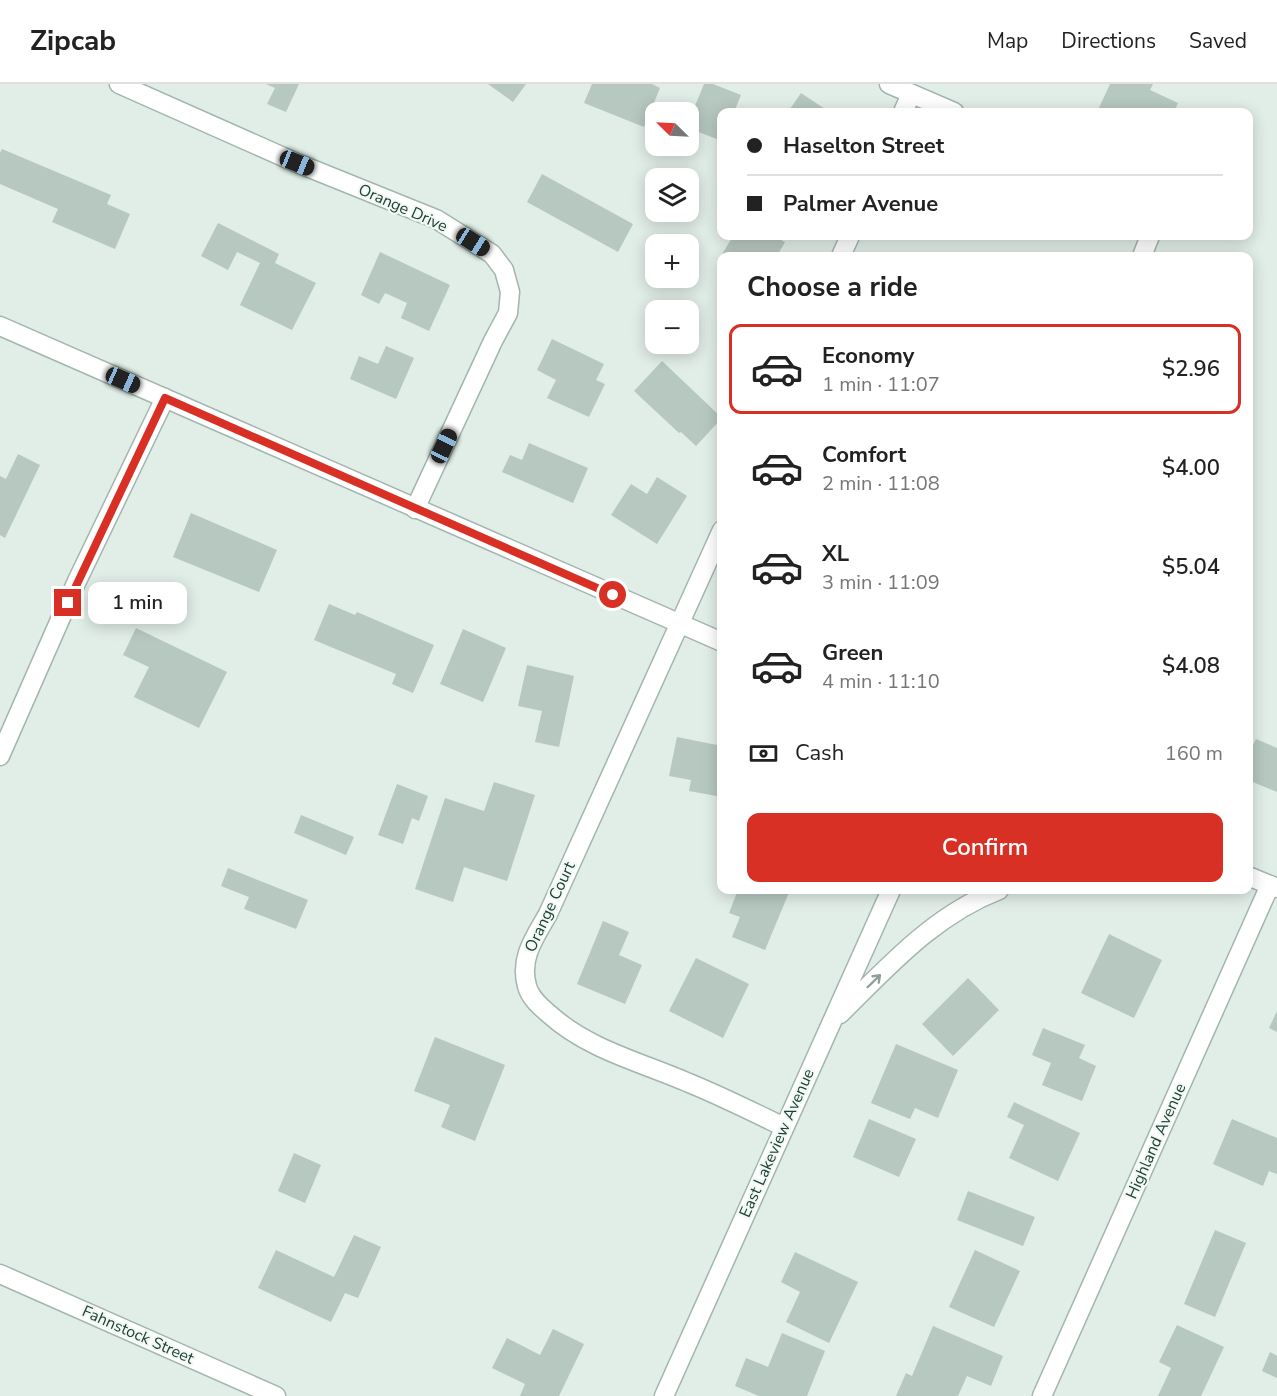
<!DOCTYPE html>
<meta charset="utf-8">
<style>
:root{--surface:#fff;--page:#f6f6f6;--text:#222;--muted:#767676;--line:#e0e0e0;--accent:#d93025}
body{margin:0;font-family:"Nunito Sans",sans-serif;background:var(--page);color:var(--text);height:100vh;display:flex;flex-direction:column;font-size:22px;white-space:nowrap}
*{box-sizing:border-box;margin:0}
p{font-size:20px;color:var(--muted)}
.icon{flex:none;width:33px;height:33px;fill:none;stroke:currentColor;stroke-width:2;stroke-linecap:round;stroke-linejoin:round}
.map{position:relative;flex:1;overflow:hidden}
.drawer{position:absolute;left:717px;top:168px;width:536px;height:642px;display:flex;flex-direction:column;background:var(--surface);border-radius:12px;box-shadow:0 3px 15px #0003}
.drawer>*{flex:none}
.banner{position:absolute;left:717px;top:24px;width:536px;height:132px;border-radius:12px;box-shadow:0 3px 15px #0003;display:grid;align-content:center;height:132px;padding:0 30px;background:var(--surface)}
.needle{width:39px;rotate:294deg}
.fabs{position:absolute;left:645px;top:18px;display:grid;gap:12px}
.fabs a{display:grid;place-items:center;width:54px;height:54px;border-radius:12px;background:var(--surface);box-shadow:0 3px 15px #0003;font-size:30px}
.end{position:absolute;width:27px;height:27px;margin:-14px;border:8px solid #d93025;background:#fff;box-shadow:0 0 0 3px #fff}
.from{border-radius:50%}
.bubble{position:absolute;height:42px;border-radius:12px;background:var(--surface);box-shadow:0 3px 15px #0003;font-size:20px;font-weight:600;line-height:42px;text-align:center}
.car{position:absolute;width:18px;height:36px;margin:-18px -9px;border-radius:8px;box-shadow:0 0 4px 2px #0007;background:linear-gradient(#222 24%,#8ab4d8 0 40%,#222 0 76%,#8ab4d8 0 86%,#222 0)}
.banner b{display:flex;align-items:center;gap:21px;height:57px;font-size:22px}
.banner b+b{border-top:2px solid var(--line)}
.banner i{width:15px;height:15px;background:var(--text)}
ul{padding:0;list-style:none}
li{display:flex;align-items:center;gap:18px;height:90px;margin:0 12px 9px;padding:0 18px;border:3px solid transparent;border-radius:12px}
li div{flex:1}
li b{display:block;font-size:22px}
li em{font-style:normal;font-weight:600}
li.active{border-color:var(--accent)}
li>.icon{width:54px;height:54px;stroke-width:1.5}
h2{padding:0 30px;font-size:27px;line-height:72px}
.pay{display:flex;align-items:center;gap:15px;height:66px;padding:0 30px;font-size:22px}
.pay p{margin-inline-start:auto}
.primary-button{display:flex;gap:12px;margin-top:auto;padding:12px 30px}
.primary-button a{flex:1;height:69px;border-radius:12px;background:var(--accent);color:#fff;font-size:24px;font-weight:600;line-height:69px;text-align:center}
header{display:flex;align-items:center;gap:36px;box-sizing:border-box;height:84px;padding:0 30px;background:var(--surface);border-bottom:2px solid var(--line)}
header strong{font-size:28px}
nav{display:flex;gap:33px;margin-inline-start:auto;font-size:21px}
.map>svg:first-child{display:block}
.building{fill:#b6c8c0}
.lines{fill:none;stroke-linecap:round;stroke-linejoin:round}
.minor-casing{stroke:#a3b6ae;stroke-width:21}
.tertiary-casing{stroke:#a3b6ae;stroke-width:21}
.minor{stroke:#fff;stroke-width:18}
.tertiary{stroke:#fff;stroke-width:18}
.oneway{stroke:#8fa09a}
.route{stroke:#d93025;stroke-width:8}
.labels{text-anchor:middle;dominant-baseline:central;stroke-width:4.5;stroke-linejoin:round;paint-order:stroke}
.street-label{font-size:16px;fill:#1f4036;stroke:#f2f9f5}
</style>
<header>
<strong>Zipcab</strong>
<nav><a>Map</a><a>Directions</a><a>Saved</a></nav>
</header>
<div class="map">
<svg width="1277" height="1312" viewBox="0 0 1277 1312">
<rect width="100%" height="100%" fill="#e1ede7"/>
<path class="building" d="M266 0H299L286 28 267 20 275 4Z
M488 0H526L513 18Z
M592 0H652L660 4 644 43 584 19Z
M704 0H713L741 11 734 28H722V57L688 44V39Z
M1110 0H1153L1150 6 1178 19 1174 28H1097Z
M801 9 828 27 827 28H788Z
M2 65 111 111 107 120 130 130 115 165 52 138 58 125 0 100V69Z
M542 90 633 140 618 168 527 118Z
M218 139 279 170 275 179 316 199 292 246 240 221 260 179 237 168 228 186 201 172Z
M733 152H773L785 158 777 172H721Z
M380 168 450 201 429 247 401 234 407 219 385 209 379 220 361 211Z
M552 255 604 280 596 296 605 300 589 333 547 314 556 296 537 286Z
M386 262 414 274 396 315 350 295 359 272 378 280Z
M662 277 722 334 696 362 681 348 679 349 634 307Z
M529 359 588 384 573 419 502 388 510 371 522 376Z
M18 370 40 381 5 454 0 451V392L6 395Z
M657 393 687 412 657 460 611 431 631 400 647 410Z
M191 429 277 466 259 508 173 473Z
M329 520 355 531 357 528 434 561 413 609 392 600 396 590 314 556Z
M136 544 227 588 199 644 134 613 149 583 123 571Z
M463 545 506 564 483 618 440 600Z
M527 581 574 592 559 663 535 658 542 627 518 622Z
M677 653 722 662V713L689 707 691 696 669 692Z
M1256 655 1277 664V708L1248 696V661L1252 663Z
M494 698 535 711 507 797 464 783 453 818 415 805 445 714 484 727Z
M397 700 428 712 419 737 412 734 403 760 378 751Z
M301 731 354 753 346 771 294 749Z
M228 784 308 816 296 845 244 825 249 813 221 802Z
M738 806H790L765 866 732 853 740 833 729 829Z
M603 837 629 848 619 871 642 881 625 920 577 900Z
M1109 850 1162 876 1134 934 1081 909Z
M696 874 749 900 723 954 669 927Z
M968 894 999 926 953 972 922 940Z
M1277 927V948L1269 944Z
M1043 944 1085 961 1079 974 1096 982 1082 1017 1042 1001 1051 979 1032 971Z
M435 953 505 981 475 1057 441 1043 450 1021 414 1007Z
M896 960 958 986 938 1034 915 1024 910 1035 871 1019Z
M1014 1018 1080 1049 1058 1097 1009 1074 1024 1041 1007 1033Z
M869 1035 916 1055 899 1093 853 1073Z
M1232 1035 1277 1054V1090L1269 1087 1263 1102 1213 1080Z
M294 1069 321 1081 305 1119 278 1107Z
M968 1107 1035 1133 1023 1162 957 1136Z
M1215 1146 1246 1159 1215 1233 1184 1220Z
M354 1151 381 1163 358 1214 345 1209 331 1238 258 1204 276 1166 334 1193Z
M975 1166 1020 1187 994 1243 949 1223Z
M795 1168 858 1198 829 1259 786 1238 800 1208 781 1198Z
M1177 1241 1224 1263 1201 1312H1158L1171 1284 1159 1278Z
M933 1242 1003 1272 991 1302 967 1292 958 1312H896L906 1289 912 1292Z
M553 1245 584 1260 559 1312H520L525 1300 492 1284 507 1254 540 1271Z
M782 1249 825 1267 807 1312H759L735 1302 746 1274 768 1283Z
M1270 1268 1277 1272V1294L1262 1287Z"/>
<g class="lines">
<g class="minor-casing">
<path id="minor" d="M119 0 297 79 436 135 492 170 504 186 510 208 508 229 493 257 415 425
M889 0 954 28
M903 28 911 10
M841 172 850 152
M1142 172 1150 152
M722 446 548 830C535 853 519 874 527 902 530 914 541 923 549 930 589 966 641 978 689 999 721 1012 753 1028 784 1043
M0 672 77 497 165 314
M0 1190 276 1312
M1042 1312 1270 801"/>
</g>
<g class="tertiary-casing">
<path id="tertiary" d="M0 242 722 558
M1248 792 1277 804
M840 930C889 882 934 831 999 806
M664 1312 891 806"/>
</g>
<use href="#minor" class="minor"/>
<use href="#tertiary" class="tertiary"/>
</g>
<defs><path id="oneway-shaft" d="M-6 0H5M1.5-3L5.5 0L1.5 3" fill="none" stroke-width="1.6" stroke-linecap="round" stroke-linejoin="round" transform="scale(1.5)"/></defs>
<use class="oneway" href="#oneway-shaft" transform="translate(874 897) rotate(-44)"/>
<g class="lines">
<path class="route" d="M68 519 165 314 613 511"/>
</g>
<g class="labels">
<g class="street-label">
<text transform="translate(403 124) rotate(24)">Orange Drive</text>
<text transform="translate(550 823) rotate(-65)">Orange Court</text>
<text transform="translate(1156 1057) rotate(-66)">Highland Avenue</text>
<text transform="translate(777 1059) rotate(-66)">East Lakeview Avenue</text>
<text transform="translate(138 1251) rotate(24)">Fahnstock Street</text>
</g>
</g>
</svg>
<div class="fabs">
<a><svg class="needle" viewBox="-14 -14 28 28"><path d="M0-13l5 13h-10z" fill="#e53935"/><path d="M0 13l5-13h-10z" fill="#767676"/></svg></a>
<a><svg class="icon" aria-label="layers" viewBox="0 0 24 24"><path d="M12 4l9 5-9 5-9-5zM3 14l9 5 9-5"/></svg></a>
<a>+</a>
<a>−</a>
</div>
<i class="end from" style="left:613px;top:511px"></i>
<i class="end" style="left:68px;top:519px"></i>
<div class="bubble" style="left:88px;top:498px;width:99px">1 min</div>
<i class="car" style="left:297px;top:79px;rotate:112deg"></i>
<i class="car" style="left:473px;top:158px;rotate:122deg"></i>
<i class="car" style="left:123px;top:296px;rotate:114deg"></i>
<i class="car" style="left:444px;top:362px;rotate:25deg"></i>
<div class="banner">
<b><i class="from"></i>Haselton Street</b>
<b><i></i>Palmer Avenue</b>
</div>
<section class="drawer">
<h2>Choose a ride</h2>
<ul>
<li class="active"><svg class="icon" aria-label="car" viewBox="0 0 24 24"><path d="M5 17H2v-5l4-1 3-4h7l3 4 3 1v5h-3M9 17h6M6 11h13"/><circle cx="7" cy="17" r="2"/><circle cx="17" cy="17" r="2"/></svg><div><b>Economy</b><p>1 min · 11:07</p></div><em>$2.96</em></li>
<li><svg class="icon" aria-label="car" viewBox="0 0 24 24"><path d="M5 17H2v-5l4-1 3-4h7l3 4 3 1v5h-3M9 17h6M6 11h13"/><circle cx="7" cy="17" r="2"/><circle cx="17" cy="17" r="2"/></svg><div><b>Comfort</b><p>2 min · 11:08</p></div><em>$4.00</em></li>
<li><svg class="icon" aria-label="car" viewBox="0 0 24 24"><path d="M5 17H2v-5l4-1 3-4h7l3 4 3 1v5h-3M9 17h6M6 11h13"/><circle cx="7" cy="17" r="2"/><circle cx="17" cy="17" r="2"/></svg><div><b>XL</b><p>3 min · 11:09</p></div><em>$5.04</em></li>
<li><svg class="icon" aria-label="car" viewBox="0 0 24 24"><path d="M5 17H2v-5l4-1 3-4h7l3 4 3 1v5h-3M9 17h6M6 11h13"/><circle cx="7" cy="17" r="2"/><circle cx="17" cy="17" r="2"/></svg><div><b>Green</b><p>4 min · 11:10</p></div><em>$4.08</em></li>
</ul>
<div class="pay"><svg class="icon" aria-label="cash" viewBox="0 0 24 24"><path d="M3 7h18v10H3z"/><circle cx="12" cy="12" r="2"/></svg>Cash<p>160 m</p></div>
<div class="primary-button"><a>Confirm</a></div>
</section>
</div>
